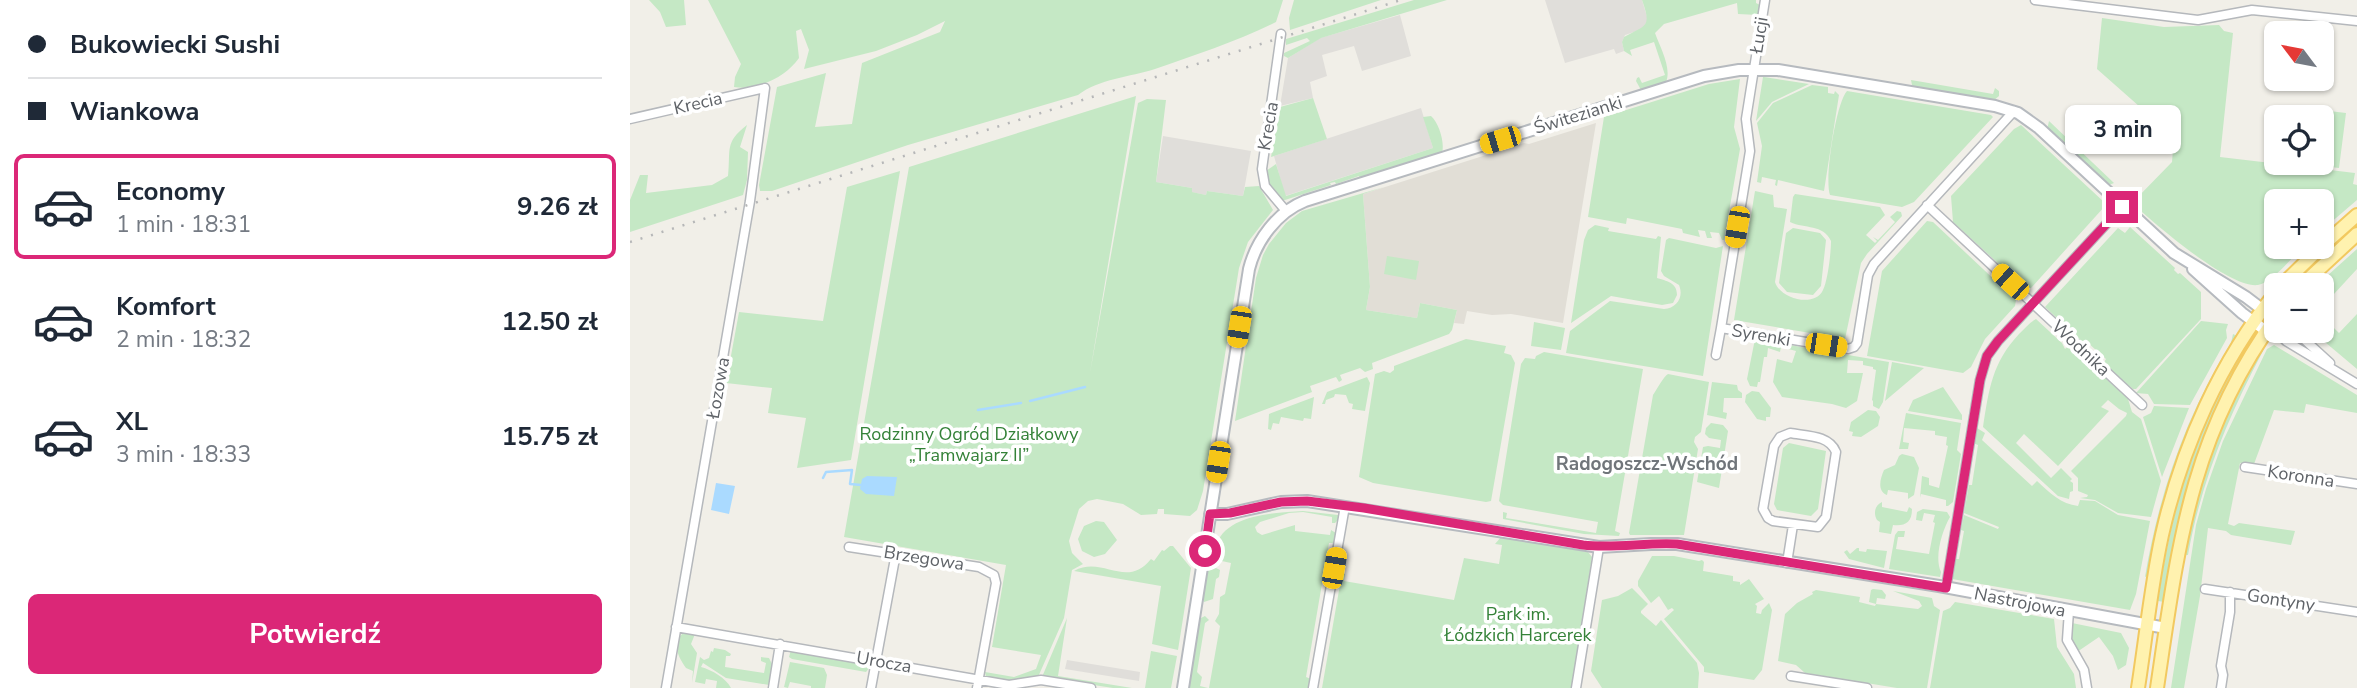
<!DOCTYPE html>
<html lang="pl">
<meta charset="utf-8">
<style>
:root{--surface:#fff;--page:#f2f2f3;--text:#1f2937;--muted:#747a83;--line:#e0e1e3;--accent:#db2777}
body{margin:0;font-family:"Nunito Sans",sans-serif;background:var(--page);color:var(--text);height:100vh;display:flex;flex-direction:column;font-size:26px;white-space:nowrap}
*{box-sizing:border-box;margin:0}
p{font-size:23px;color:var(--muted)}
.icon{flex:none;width:38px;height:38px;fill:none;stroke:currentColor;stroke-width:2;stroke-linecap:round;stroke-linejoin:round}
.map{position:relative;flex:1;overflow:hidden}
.details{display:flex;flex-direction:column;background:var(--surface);width:630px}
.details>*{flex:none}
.hud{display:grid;align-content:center;height:154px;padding:0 28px;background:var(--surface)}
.needle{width:46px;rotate:302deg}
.fabs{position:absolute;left:1634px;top:21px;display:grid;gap:14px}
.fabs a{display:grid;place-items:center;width:70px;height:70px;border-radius:10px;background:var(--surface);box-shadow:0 2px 5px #0004;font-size:35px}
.end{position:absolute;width:32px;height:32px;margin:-16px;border:9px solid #db2777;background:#fff;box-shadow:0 0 0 4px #fff}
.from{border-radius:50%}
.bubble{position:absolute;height:49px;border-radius:10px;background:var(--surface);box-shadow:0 2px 5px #0004;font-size:23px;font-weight:700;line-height:49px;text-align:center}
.car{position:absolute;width:21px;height:42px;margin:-21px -10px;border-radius:9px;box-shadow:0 0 5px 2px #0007;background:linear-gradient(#f5c518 24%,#345 0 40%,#f5c518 0 76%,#345 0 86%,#f5c518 0)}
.hud b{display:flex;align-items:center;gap:24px;height:66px;font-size:26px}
.hud b+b{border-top:2px solid var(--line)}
.hud i{width:18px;height:18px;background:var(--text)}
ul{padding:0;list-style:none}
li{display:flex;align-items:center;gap:21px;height:105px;margin:0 14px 10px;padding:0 14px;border:4px solid transparent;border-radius:10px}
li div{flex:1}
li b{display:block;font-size:26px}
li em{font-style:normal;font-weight:700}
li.on{border-color:var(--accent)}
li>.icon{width:63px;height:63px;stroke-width:1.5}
.primary-button{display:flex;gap:14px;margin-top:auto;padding:14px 28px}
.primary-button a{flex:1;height:80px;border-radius:10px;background:var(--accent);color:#fff;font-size:28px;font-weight:700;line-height:80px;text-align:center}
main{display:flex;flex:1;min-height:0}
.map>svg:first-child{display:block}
.industrial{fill:#e0deda}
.education{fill:#e1ded6}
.green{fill:#c5e8c5}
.water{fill:#aadaff}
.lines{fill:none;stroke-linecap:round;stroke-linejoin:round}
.stream{stroke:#aadaff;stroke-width:2.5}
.street-casing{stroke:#b5b8bc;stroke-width:11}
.secondary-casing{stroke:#b6babf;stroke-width:14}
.primary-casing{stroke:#f2c960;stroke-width:16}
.street{stroke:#fff;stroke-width:8}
.secondary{stroke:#fff;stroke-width:10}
.primary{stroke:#fff2af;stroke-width:12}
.rail{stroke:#b6b7b8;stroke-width:2.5;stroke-dasharray:2 9;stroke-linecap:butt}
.route{stroke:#db2777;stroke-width:9}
.labels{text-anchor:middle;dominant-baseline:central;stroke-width:7;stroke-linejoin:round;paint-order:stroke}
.street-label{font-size:18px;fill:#5f6368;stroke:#fff}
.park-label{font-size:18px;fill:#348238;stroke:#fff}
.neighbourhood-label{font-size:19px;font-weight:bold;fill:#70757a;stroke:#fff}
</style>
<main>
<section class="details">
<div class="hud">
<b><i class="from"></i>Bukowiecki Sushi</b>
<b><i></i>Wiankowa</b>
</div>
<ul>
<li class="on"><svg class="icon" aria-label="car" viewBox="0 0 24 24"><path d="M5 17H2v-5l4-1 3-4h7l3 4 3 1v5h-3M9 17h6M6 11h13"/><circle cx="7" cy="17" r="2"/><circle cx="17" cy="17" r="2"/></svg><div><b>Economy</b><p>1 min · 18:31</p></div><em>9.26 zł</em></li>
<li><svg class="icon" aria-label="car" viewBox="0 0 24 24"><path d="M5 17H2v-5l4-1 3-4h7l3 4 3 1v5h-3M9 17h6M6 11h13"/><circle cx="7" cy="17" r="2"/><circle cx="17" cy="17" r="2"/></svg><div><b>Komfort</b><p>2 min · 18:32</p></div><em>12.50 zł</em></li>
<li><svg class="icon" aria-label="car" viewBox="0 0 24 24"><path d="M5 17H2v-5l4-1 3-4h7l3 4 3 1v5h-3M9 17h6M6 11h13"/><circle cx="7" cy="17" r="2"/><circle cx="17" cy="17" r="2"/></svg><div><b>XL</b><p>3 min · 18:33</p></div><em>15.75 zł</em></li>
</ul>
<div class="primary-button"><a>Potwierdź</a></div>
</section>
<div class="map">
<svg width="1727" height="688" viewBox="0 0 1727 688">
<rect width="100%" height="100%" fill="#f1efe8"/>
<path class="industrial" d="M915 0H1012L1018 20 1013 29 995 35 992 42 994 51 986 54 984 49 935 63Z
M770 15 781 56 732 71 724 46 692 55 697 76 680 82 683 98 650 106 658 58 690 38Z
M791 108 803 148 655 196 644 156Z
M533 136 621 151 613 196 577 191 576 195 561 192 562 188 526 182Z
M437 660 510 672 509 681 435 669Z"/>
<path class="education" d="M966 123 933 323 881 314 862 315 837 311 834 324 824 323 827 310 790 303 787 318 736 310 740 287 733 194 894 143 899 144Z"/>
<path class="green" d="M19 0H54L56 25 36 27 30 12Z
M78 0H653L646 22C608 41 565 55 525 69 500 77 469 79 448 95L278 145 142 191H130L129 185 147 87 196 73 185 127 222 124 232 63 310 32 315 21 287 35 246 51 174 69 179 50 171 29 166 31 169 58C156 77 127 91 104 87L105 77 111 64Z
M664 0H751L660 30 659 18Z
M784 0H817L691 38 658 58 654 56V53L680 41 677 38 656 45V39Z
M1012 0H1126V3L1130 5 1128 15 1108 14 1107 3 1034 24 1025 33C1030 47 1042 68 1036 82L1011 90 1006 81 1007 78 1009 77 1012 83 1035 75 1024 42 1000 50 1002 56 994 51 992 42 994 37C1016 25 1022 28 1012 0Z
M1472 18 1534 27 1589 25 1594 31 1603 33 1590 157 1725 173 1723 184 1727 185V200L1692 230V201H1647V247H1673C1662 257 1642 283 1628 285 1598 289 1518 218 1492 194L1504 201 1542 162 1544 137 1467 69Z
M1133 77H1134L1179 84 1142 102 1126 121Z
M1110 79 1104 127 1110 149 1094 240H1092L1089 233 1080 232 1082 238H1077L1075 231 1068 230 1070 237 1053 233 1052 229 997 218 996 224 958 217 974 117 1079 84Z
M1281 80 1363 94 1365 88 1369 91V96L1363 101 1285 88 1282 85Z
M1182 85 1198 87V93L1204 94 1205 91 1209 95 1194 191 1148 180 1147 186 1145 185 1146 180 1132 177 1131 183 1127 182 1132 146 1127 123 1143 103Z
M1217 91 1361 115 1363 117 1284 202 1272 207 1200 195C1194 179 1206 103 1217 91Z
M506 96 460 373 508 103 517 99 536 100 526 182 562 188V192L576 195 577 191 613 196 615 187 629 186 643 210 618 242 609 268 573 491 567 510 560 516 534 514V509H528L527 514 511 515 493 504 467 499 458 501 449 509 439 541 442 553 453 564 442 570 434 618 408 677 381 681 356 677 355 672 384 677 406 669 411 655 362 647 376 565 214 537 279 167Z
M683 98 697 139 641 157 650 107Z
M1683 109 1716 113 1709 168 1676 164 1692 163V117H1682Z
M801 116C809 123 815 143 812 153L730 179 729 176 706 184 705 182 700 183 701 185 655 200H651L640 186 636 171 646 164 656 196 803 148 793 117Z
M1419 121 1484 183 1479 185 1452 160 1450 161 1417 130Z
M117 125 110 147 118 152 117 180 113 195 0 232V200L10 175H18L16 193 82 185 98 176C101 149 94 143 117 125Z
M1391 125 1474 202 1475 206 1401 288H1395L1323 222 1321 196 1384 129Z
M270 171 221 460 167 468 176 418 138 413 142 388 96 383 109 312 193 321 217 187Z
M754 187 733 194 740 287 736 310 787 318 790 303 827 310 822 330 819 334 742 363 743 369 735 372 730 368 710 375 712 380 709 382 706 377 680 386 682 392 605 421 626 278 633 255 639 244 656 223 672 211Z
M1125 191 1143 195 1144 207 1157 209 1145 282C1150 299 1185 308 1193 290 1198 280 1201 252 1201 241 1193 224 1175 229 1160 222L1163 197 1165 194 1250 207 1255 215 1236 235 1245 243 1247 241 1243 237 1248 240 1265 222 1260 217 1267 211 1271 212 1272 216 1237 254 1231 263 1215 339 1104 320Z
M1297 221 1303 222 1386 300 1385 306 1355 339 1341 367 1333 373 1237 356 1252 271Z
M965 225 979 228 978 231 1026 239 1028 236 1031 237 1027 278C1036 281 1047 282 1047 295L1043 303 1032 305 981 296 941 323 954 240 958 230Z
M1500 227 1545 268 1544 270 1548 274 1550 273 1571 292V319L1506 389H1503L1473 364 1476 359 1457 342 1455 344 1415 307 1488 228 1495 233Z
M1163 228 1190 233 1196 240 1191 286 1183 295 1157 292 1149 283 1156 233Z
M1039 238 1086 248 1093 246 1073 376 936 353 940 331 980 301 1034 309C1047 308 1054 297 1049 285L1034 276 1031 271 1036 240Z
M1727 249V269L1692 307V285H1687Z
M757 256 789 261 786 280 754 274Z
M1727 314V369L1683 332 1692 331 1694 318 1709 333Z
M1406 319 1432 343 1435 349 1438 346 1443 348 1498 399 1502 412 1511 419 1531 481 1521 517 1488 513 1465 500 1450 498 1457 497 1458 495 1448 491V478L1441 471 1496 416 1497 413 1489 409 1478 400 1471 407 1479 411 1428 466 1394 434 1386 443 1421 478 1431 468 1442 479 1440 481 1443 483V491L1440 492 1439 499 1428 496 1353 427C1359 389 1362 363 1389 334 1395 328 1400 322 1406 319Z
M1571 321 1598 324 1596 330 1597 338 1560 405 1524 404 1518 394 1506 393Z
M904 322 935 328 931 350 901 346Z
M1603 334 1607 336 1605 341C1593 362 1581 382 1571 403 1543 458 1530 516 1519 575L1515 577C1529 493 1556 415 1601 343Z
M836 339 876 346 874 353 881 355 885 363 861 501 856 502 743 483 729 477 745 374 754 371 760 373 764 370V366Z
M1125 339 1259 362 1253 402 1249 409 1243 406V401L1242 400 1246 370 1243 369V367L1233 365V361L1218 360 1217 373H1233L1227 401 1216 408 1202 404 1152 397 1143 382 1147 359 1162 363 1166 351 1151 347 1150 352 1138 348 1137 357H1134L1130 382H1128L1127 387 1120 386 1117 379Z
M1618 342 1621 343C1612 359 1602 374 1594 390 1560 457 1545 528 1534 602L1528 601C1543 499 1566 430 1618 342Z
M1644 345 1727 395V413L1676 404 1674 413 1644 410 1624 464 1610 463 1598 524 1604 526 1609 523 1665 531 1661 545 1601 535 1596 531 1578 528 1570 596 1554 688H1541L1566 525 1576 489 1593 441 1637 349Z
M1631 350 1633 351C1598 417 1571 482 1558 555H1555C1556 534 1562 516 1568 496 1583 444 1603 397 1631 350Z
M914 352 1013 369 985 531 990 533 989 536 954 534 873 519V512L877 513 876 518 966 533 968 522 873 505 869 501 891 364 895 358 905 359 906 356Z
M1262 362 1294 368 1255 401Z
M1038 374 1079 382 1071 432 1065 437 1064 442 1068 449 1054 535H1000L999 533 1023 395C1027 389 1034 376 1038 374Z
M737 377 740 383 735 411 722 409 723 404 719 403 716 395 705 394 704 397 696 400 695 404H692L697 392Z
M1082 382 1107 385 1108 390 1112 393V398H1094L1093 412 1097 413 1096 419 1077 415Z
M1313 387 1332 415V420L1278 411 1283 400Z
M1122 391 1129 392 1141 408 1140 417H1136V421L1127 419 1115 402 1116 395Z
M684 397 681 419 674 418 673 421 651 417 649 424 643 423 641 430 638 429 639 414Z
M1524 406 1559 408 1532 477 1513 417 1521 413Z
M1238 410 1246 411 1250 417 1248 426 1231 437 1222 436 1223 432 1219 431 1221 422Z
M1276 413 1331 423 1327 450 1331 454 1323 502 1318 506H1316V500L1291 494 1290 498 1292 476 1299 478V485L1309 488 1318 446 1316 445 1317 437 1305 435V431L1274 428 1273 442 1279 443 1278 449H1269Z
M1081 423 1093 425 1098 431 1089 488 1067 482 1073 447 1078 446 1090 448 1091 440 1079 438 1075 434 1076 428Z
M1347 428 1355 433 1352 440 1402 486 1407 481C1420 493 1431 504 1448 506L1450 500 1465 501 1488 515 1520 521 1506 594 1500 610 1322 579 1324 559H1329L1334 531 1331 530 1334 515 1368 529 1369 527 1334 513 1339 485H1342L1348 445 1343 443Z
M1159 443 1196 451 1188 509 1181 516 1147 510 1144 504 1153 448Z
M1272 454 1284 457 1289 468 1284 495 1278 499V493L1258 490 1257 495C1247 491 1250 479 1254 470L1265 465 1269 456Z
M1252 502V507L1277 512 1279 507 1282 509C1282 523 1275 526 1263 525L1261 534 1249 532 1250 522 1247 520C1243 513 1245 505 1252 502Z
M1293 509 1317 512 1320 517C1312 531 1304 557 1311 572L1310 577 1259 569 1265 535 1268 531H1275L1274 537H1268L1266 549 1299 554 1305 523 1303 522 1305 515 1294 513 1292 521 1286 520 1287 512Z
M673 511 708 515 709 519 705 523H702V517L673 512 659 513 630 522 625 527 627 532 632 535 665 525V531L700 535 701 530 706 533 705 543H699L676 677 681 679 680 688H579L590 626 585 621 589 614 590 597 595 594 601 563 587 560 586 568 590 570 589 577 586 579 583 599 574 602 573 600 581 549H585C593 514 644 513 673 511Z
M466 521 474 522 487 540 475 554 464 557 452 551 448 539 454 526Z
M871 537 958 552 962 557 942 688H692L712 573 715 574 714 581 824 600 834 558 869 564 872 545 865 544Z
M540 546H543L561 568 548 650 522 644 531 586 444 571C473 555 496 590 521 559L524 561 532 550 534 551Z
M1227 548H1229V551L1236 552 1237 549 1257 551 1254 568 1219 559 1214 552 1217 550 1220 554Z
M1022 556H1044L1069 561 1072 560 1074 562 1073 571 1103 576V581L1110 582V585L1119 579 1134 599 1125 604 1127 606 1126 613 1131 614 1132 610 1139 603 1142 610 1132 670 1124 680 1074 672V667L1034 619 1044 610 1042 608 1038 610 1029 596 1021 603 1008 586V581Z
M1002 588 1018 604 1011 611V613L1026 626 1031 620 1067 663 1069 673 1068 688H972L961 671 972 600 988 596Z
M1243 589 1252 590 1256 595 1255 599 1247 598 1246 604 1288 609 1292 606 1289 601 1263 591 1302 598 1304 606 1310 610 1297 688H1267L1175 673 1166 665 1148 661 1155 614 1167 603 1183 594 1182 592 1186 590 1230 597 1229 602 1245 606 1246 604 1239 602 1241 590Z
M1325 602 1424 619 1427 647 1444 674 1446 688H1300L1313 611 1320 608Z
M575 616 579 620 575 623 567 672 572 677 570 686 578 688H559L569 619Z
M437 618 428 676 502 688H483L412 677Z
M1442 623 1491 633 1499 648 1496 665 1488 670 1483 656 1469 637 1447 652 1440 637Z
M55 632 65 634 61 644 67 653 62 683 63 671 56 668C48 657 40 641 55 632Z
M84 648 95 650 101 654 100 656H96L95 667 134 673 136 663 131 661V657L139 658 142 664 139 685 96 678 73 663 71 667C82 670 96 678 101 688H86L87 681 76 679 75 684 65 682 70 657 74 660 79 658 81 651 83 652Z
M161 650 237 663 240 667 236 672 162 659 159 657Z
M521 651 547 656 541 688H515Z
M160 662 194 668 197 675 195 688H181V686L160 682 158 688 154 687Z"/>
<path class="water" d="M237 476 267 477 264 496 236 494 230 489 232 479Z
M86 483 105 486 99 514 81 510Z"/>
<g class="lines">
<path class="stream" d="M400 401 455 387
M348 410 391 403
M193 478 196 472 222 470 220 484 231 485"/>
<g class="street-casing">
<path id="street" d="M1135 0 1116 119 1120 151 1091 328 1218 349 1224 347 1227 343 1238 275 1244 264 1384 111
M1405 0 1568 20 1622 10 1727 21
M651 34 632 169 635 186 656 211
M0 119 135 88 120 201 36 688
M1297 205 1512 405
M1654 331 1652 337 1656 341 1727 384
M1665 331 1700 363
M1086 355 1091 328
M1160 433C1177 436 1199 435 1206 452L1196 517 1188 527 1143 521 1138 518 1133 509 1144 446 1150 437Z
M1615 467 1727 484
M219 547 349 567 364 575 366 583 347 688
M1157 563 1163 525
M1316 588 1350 380 1357 356 1368 341 1492 207
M1575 589 1727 612
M1439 611 1437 640 1454 670 1457 688
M46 627 379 685 411 680 461 688
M1161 676 1237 688
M143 688 150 644
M241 688 266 553
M683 688 715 506
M946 688 969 547
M1591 688 1593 675 1591 666 1600 612V592"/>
</g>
<g class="secondary-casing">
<path id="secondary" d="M1563 269 1612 313 1636 331
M580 514H597L651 502 677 501 969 547 1021 544H1047L1309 586 1536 628
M553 688 619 269C626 241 647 212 675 201L1074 76 1109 70H1148L1365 106 1388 113 1409 128 1544 253 1616 297 1645 319"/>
</g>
<g class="primary-casing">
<path id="primary" d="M1692 246 1727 215
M1652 285 1691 247
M1672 285 1727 234
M1508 688C1516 637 1521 585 1532 535 1552 447 1590 361 1647 291
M1527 688C1548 547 1560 435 1647 316"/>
</g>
<use href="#street" class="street"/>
<use href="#secondary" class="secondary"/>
<use href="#primary" class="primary"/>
<path class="rail" d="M0 242 771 0"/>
</g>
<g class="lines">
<path class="route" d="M575 551 580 514 600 513 651 502 677 501 734 508 953 545C984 549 1016 542 1047 544L1316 588 1350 380 1357 356 1368 341 1492 207"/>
</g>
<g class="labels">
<g class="street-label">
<text transform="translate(1129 35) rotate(-81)">Łucji</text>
<text transform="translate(68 103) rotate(-13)">Krecia</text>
<text transform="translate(948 115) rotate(-17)">Świtezianki</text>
<text transform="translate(638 126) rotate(-80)">Krecia</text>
<text transform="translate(1131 335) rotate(10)">Syrenki</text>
<text transform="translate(1451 348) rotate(43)">Wodnika</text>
<text transform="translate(88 388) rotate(-80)">Łozowa</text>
<text transform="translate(1671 476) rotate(9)">Koronna</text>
<text transform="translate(294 558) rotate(9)">Brzegowa</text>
<text transform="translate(1651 600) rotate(9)">Gontyny</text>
<text transform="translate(1390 602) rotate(11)">Nastrojowa</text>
<text transform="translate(254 662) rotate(10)">Urocza</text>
</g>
<g class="park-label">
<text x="339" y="434">Rodzinny Ogród Działkowy<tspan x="339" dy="21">„Tramwajarz II”</tspan></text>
<text x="888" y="614">Park im.<tspan x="888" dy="21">Łódzkich Harcerek</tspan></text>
</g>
<g class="neighbourhood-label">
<text x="1017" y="464">Radogoszcz-Wschód</text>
</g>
</g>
</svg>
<div class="fabs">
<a><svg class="needle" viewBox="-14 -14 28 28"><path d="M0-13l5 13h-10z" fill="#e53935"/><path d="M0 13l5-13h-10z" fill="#747a83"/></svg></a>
<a><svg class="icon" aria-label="locate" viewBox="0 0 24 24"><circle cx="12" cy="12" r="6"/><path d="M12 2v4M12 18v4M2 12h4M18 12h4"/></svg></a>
<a>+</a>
<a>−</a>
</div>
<i class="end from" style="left:575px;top:551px"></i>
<i class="end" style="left:1492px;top:207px"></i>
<div class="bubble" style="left:1435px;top:105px;width:116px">3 min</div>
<i class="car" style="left:870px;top:140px;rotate:253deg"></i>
<i class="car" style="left:1107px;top:227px;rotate:190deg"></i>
<i class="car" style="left:1380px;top:282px;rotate:312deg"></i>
<i class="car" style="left:609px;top:327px;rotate:189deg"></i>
<i class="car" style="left:1196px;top:345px;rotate:99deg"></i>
<i class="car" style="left:588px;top:462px;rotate:189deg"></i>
<i class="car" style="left:704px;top:568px;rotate:10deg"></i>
</div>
</main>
